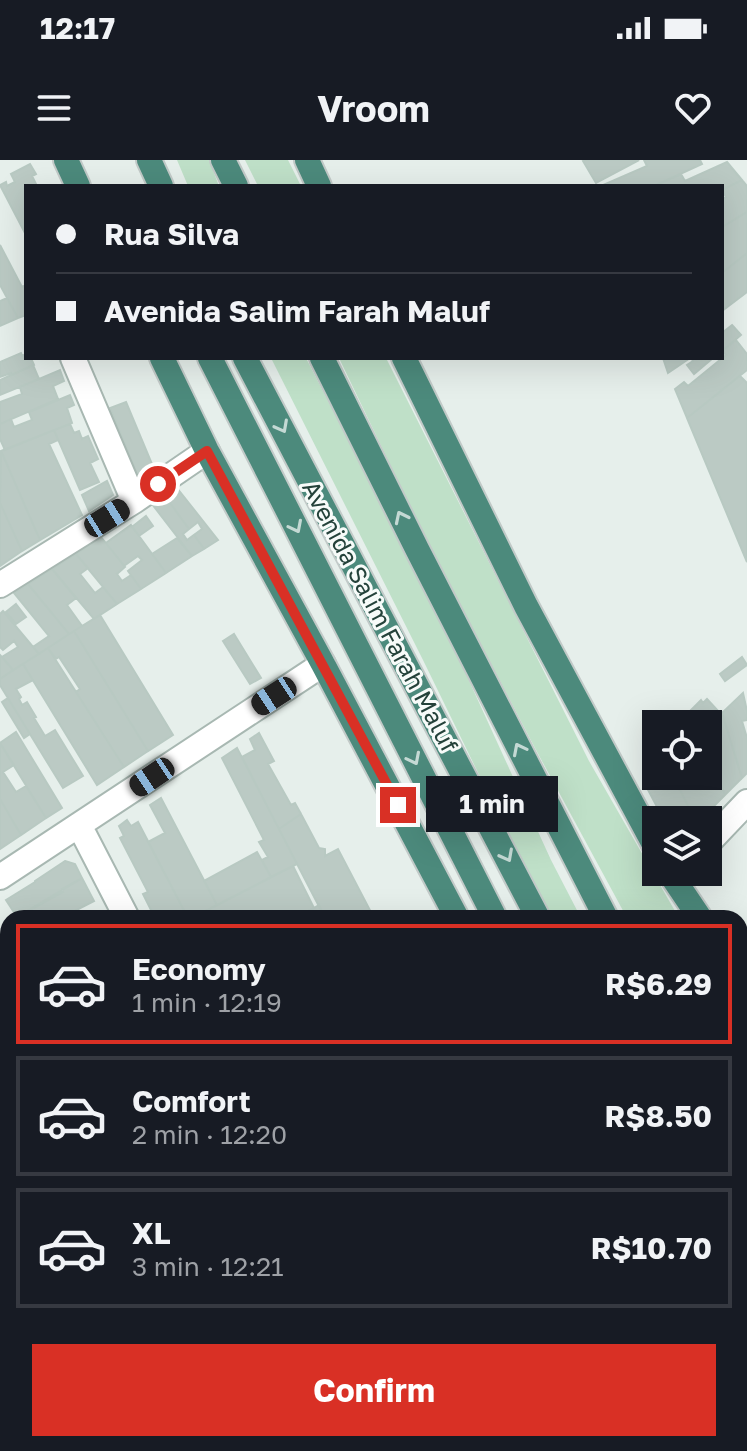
<!DOCTYPE html>
<meta charset="utf-8">
<style>
:root{--surface:#171b24;--page:#20242c;--text:#f1f3f6;--muted:#9ea1a6;--line:#363941;--accent:#d93025}
body{margin:0;font-family:"Golos Text",sans-serif;background:var(--page);color:var(--text);height:100vh;display:flex;flex-direction:column;font-size:30px;white-space:nowrap}
*{box-sizing:border-box;margin:0}
p{font-size:26px;color:var(--muted)}
.icon{flex:none;width:44px;height:44px;fill:none;stroke:currentColor;stroke-width:2;stroke-linecap:round;stroke-linejoin:round}
.map{position:relative;flex:1;overflow:hidden}
.side{position:absolute;left:0px;top:750px;width:748px;height:542px;display:flex;flex-direction:column;background:var(--surface);border-radius:24px 24px 0 0;box-shadow:0 8px 32px #0002}
.side>*{flex:none}
.guide{position:absolute;left:24px;top:24px;width:700px;height:176px;border-radius:0px;box-shadow:0 8px 32px #0002;display:grid;align-content:center;height:176px;padding:0 32px;background:var(--surface)}
.buttons{position:absolute;left:642px;top:550px;display:grid;gap:16px}
.buttons a{display:grid;place-items:center;width:80px;height:80px;border-radius:0px;background:var(--surface);box-shadow:0 8px 32px #0002;font-size:40px}
.end{position:absolute;width:36px;height:36px;margin:-18px;border:10px solid #d93025;background:#fff;box-shadow:0 0 0 4px #fff}
.from{border-radius:50%}
.bubble{position:absolute;height:56px;border-radius:0px;background:var(--surface);box-shadow:0 8px 32px #0002;font-size:26px;font-weight:700;line-height:56px;text-align:center}
.car{position:absolute;width:24px;height:48px;margin:-24px -12px;border-radius:10px;box-shadow:0 0 6px 2px #0007;background:linear-gradient(#222 24%,#8ab4d8 0 40%,#222 0 76%,#8ab4d8 0 86%,#222 0)}
.guide b{display:flex;align-items:center;gap:28px;height:76px;font-size:30px}
.guide b+b{border-top:2px solid var(--line)}
.guide i{width:20px;height:20px;background:var(--text)}
ul{padding:14px 0 0;list-style:none}
li{display:flex;align-items:center;gap:24px;height:120px;margin:0 16px 12px;padding:0 16px;border:4px solid var(--line);border-radius:0px}
li div{flex:1}
li b{display:block;font-size:30px}
li em{font-style:normal;font-weight:700}
li.current{border-color:var(--accent)}
li>.icon{width:72px;height:72px;stroke-width:1.5}
.button{display:flex;gap:16px;margin-top:auto;padding:16px 32px}
.button a{flex:1;height:92px;border-radius:0px;background:var(--accent);color:#fff;font-size:32px;font-weight:700;line-height:92px;text-align:center}
.status{display:flex;justify-content:space-between;align-items:center;height:56px;padding:0 40px;background:var(--surface);direction:ltr}
.status svg{height:22px;fill:currentColor}
header{display:flex;justify-content:space-between;align-items:center;height:104px;padding:0 32px;background:var(--surface);font-size:36px;font-weight:700}
.map>svg:first-child{display:block}
.green{fill:#bfe0c8}
.building{fill:#bbcac4;stroke:#b8c9c2;stroke-width:2}
.lines{fill:none;stroke-linecap:round;stroke-linejoin:round}
.service-casing{stroke:#a8b8b2;stroke-width:16}
.minor-casing{stroke:#a8b8b2;stroke-width:28}
.secondary-casing{stroke:#a4bbb3;stroke-width:28}
.trunk-casing{stroke:#c2cac8;stroke-width:28}
.service{stroke:#fff;stroke-width:12}
.minor{stroke:#fff;stroke-width:24}
.secondary{stroke:#fff;stroke-width:24}
.trunk{stroke:#4c8a7c;stroke-width:24}
.oneway{stroke:#c4d9d4}
.route{stroke:#d93025;stroke-width:10}
.labels{text-anchor:middle;dominant-baseline:central;stroke-width:6;stroke-linejoin:round;paint-order:stroke}
.street-label{font-size:24px;fill:#24423a;stroke:#f7fbf9}
</style>
<div class="status"><b>12:17</b><svg viewBox="0 0 49 12"><path d="M0 12V9h3v3zM5 12V6h3v6zM10 12V3h3v9zM15 12V0h3v12zM26 1h20v11H26zM47 4h2v5h-2z"/></svg></div>
<header><svg class="icon" aria-label="menu" viewBox="0 0 24 24"><path d="M4 6h16M4 12h16M4 18h16"/></svg>Vroom<svg class="icon" aria-label="heart" viewBox="0 0 24 24"><path d="M12 20l-8-8c-3-5 5-10 8-4 3-6 11-1 8 4z"/></svg></header>
<div class="map">
<svg width="747" height="1291" viewBox="0 0 747 1291">
<rect width="100%" height="100%" fill="#e6efeb"/>
<path class="green" d="M177 0H209L219 26H188Z
M245 0H288L301 26H258Z
M271 198H306L444 466 551 700 581 758H549L423 500Z
M339 198H386L589 601 679 758H627L536 590 423 373Z"/>
<path class="building" d="M585 0H639L596 23 583 1Z
M644 0H700L702 4 654 26H601L647 6Z
M727 2 742 20 722 30V26H654L681 14 685 21Z
M30 4 36 14 32 16 37 26H26V75L0 25 6 22 7 26 15 22 11 14Z
M742 20 747 26V52L722 67V39L726 37 722 30Z
M747 52V93L722 113V67Z
M0 85 22 127 26 125V155L18 158 0 125Z
M747 93V132L722 151V113Z
M7 138 18 158 0 166V141Z
M732 165 741 175 722 191V173Z
M736 180 747 194V210L687 258 675 229 684 222 688 226 726 195 722 191Z
M21 193 22 196 26 194V198H31L34 205 12 215 11 213 0 217V202Z
M663 198H690L668 213Z
M691 198H713L694 214 687 205 693 201Z
M33 205 39 219 0 235V220Z
M60 210 64 221 53 226 58 239 0 264V242L22 234 20 227Z
M740 216 747 223V402L687 258Z
M70 235 74 245 67 248 72 263 5 290 0 279V264L11 259 14 267 32 260 29 252Z
M126 242 154 309 139 319 110 248Z
M70 264 74 273 79 271 82 279 88 276 98 299 90 303 99 322 80 330 54 270Z
M54 270 58 280 49 284 82 355 40 380 1 291Z
M1 291 40 380 22 391 0 343Z
M107 321 113 335 89 351 82 335Z
M177 328 218 380 204 389 194 375 202 369 198 362 189 369 165 336Z
M165 336 189 369 183 374 187 380 194 375 204 389 192 396 152 344Z
M0 343 22 391 0 406Z
M146 356 153 366 139 376 132 367Z
M131 365 166 413 141 429 128 411 142 400 138 396 124 406 106 383Z
M101 377 125 407 117 414 122 421 131 415 141 429 117 444 76 394Z
M177 378 192 396 166 413 152 394Z
M76 394 88 408 80 414 95 433 103 427 117 444 94 459 52 409Z
M52 409 76 438 67 445 82 466 69 474 28 424Z
M28 424 69 474 39 494 33 487 49 476 14 433Z
M16 444 26 457 16 464 6 452Z
M3 451 39 494 13 510 2 497 18 487 14 481 3 490 0 487V454Z
M100 455 173 575 148 591 74 471Z
M74 471 148 591 124 607 76 532 80 529 59 497 56 499 48 488Z
M234 474 261 518 250 524 223 481Z
M48 488 124 607 97 625 23 504Z
M0 495 13 510 0 519Z
M742 497 747 505 725 521 720 514Z
M23 504 33 520 16 529 21 537 19 539 22 545 27 542 36 557 34 558 45 576 55 570 83 616 63 628 0 525V519Z
M743 533 747 551V560L742 561 747 578V613L742 618 722 553Z
M8 538 30 574 24 578 2 542Z
M707 539 719 552 715 556 717 558 708 567V564L678 563 701 540 703 543Z
M722 553 742 618 725 635 715 609 720 608 712 580 708 582V567Z
M16 572 62 648 46 658 0 583Z
M259 573 274 601 268 604 291 645 295 643 301 654 279 669 242 597 255 590 250 579Z
M0 583 14 605 3 612 16 632 26 626 46 658 21 675 0 639Z
M237 588 297 704 271 717 262 700 268 697 259 682 264 680 222 598Z
M708 605 714 622 719 620 725 635 700 660H695L673 616H708Z
M657 616H673L695 660H664L646 626Z
M161 638 217 745 192 758H188L148 682 165 673 150 645Z
M0 639 21 675 0 689Z
M301 654 319 688 325 689V696L338 689 374 758H325L279 669Z
M127 660 131 666 138 662 188 758H155L143 734 148 732 120 678 124 676 119 666Z
M257 692 271 717 217 745 204 721Z
M65 701 75 704 82 718 17 757 6 740 35 722V721Z
M293 706 314 748 295 758H192Z
M82 718 94 741 61 758H21L25 756 26 752 63 732 62 729Z
M319 745 325 758H295L314 748Z
M8 786V819L6 820 0 808V790Z
M0 808 8 823V843L0 847Z
M8 843V899L0 904V847Z
M8 910V930L0 934V914Z
M8 961V994L0 998V965Z
M8 1029V1049L0 1054V1033Z
M3 1062 6 1066 8 1064V1092L0 1096V1063Z
M97 1284H145L131 1291H100Z
M163 1284H172L175 1290 178 1288 176 1284H212L198 1291H149Z
M212 1284H246L249 1291H209L207 1286Z
M246 1284H275L279 1291H249Z
M275 1284H310L314 1291H279Z
M528 1284H551L553 1290 530 1291Z"/>
<g class="lines">
<g class="service-casing">
<path id="service" d="M22 1291 35 1284"/>
</g>
<g class="minor-casing">
<path id="minor" d="M73 198 134 341
M0 425 134 341 207 291
M79 665 127 758
M708 683 747 642
M0 717 323 504
M396 1284 400 1291"/>
</g>
<g class="secondary-casing">
<path id="secondary" d="M0 1172 8 1187
M58 1284 61 1291
M445 1291 461 1284"/>
</g>
<g class="trunk-casing">
<path id="trunk" d="M66 0 78 26
M149 0 161 26
M223 0 236 26
M307 0 319 26
M162 198 207 291 323 504 457 758
M210 198 495 758
M245 198 538 758
M322 198 417 389 606 758
M404 198 526 446 656 688
M669 712 700 758
M740 803 747 811
M740 1019 747 1032
M740 1182 747 1203
M703 1284 706 1291"/>
</g>
<use href="#service" class="service"/>
<use href="#minor" class="minor"/>
<use href="#secondary" class="secondary"/>
<use href="#trunk" class="trunk"/>
</g>
<defs><path id="oneway-chevron" d="M-2-3.5L2.5 0L-2 3.5" fill="none" stroke-width="1.6" stroke-linecap="round" stroke-linejoin="round" transform="scale(2)"/></defs>
<g class="oneway">
<use href="#oneway-chevron" transform="translate(282 267) rotate(62)"/>
<use href="#oneway-chevron" transform="translate(401 357) rotate(-116)"/>
<use href="#oneway-chevron" transform="translate(296 367) rotate(63)"/>
<use href="#oneway-chevron" transform="translate(519 589) rotate(-117)"/>
<use href="#oneway-chevron" transform="translate(414 599) rotate(63)"/>
<use href="#oneway-chevron" transform="translate(507 696) rotate(62)"/>
</g>
<g class="lines">
<path class="route" d="M158 324 207 291 398 645"/>
</g>
<g class="labels">
<g class="street-label">
<text transform="translate(381 456) rotate(62)">Avenida Salim Farah Maluf</text>
</g>
</g>
</svg>
<div class="buttons">
<a><svg class="icon" aria-label="locate" viewBox="0 0 24 24"><circle cx="12" cy="12" r="6"/><path d="M12 2v4M12 18v4M2 12h4M18 12h4"/></svg></a>
<a><svg class="icon" aria-label="layers" viewBox="0 0 24 24"><path d="M12 4l9 5-9 5-9-5zM3 14l9 5 9-5"/></svg></a>
</div>
<i class="end from" style="left:158px;top:324px"></i>
<i class="end" style="left:398px;top:645px"></i>
<div class="bubble" style="left:426px;top:616px;width:132px">1 min</div>
<i class="car" style="left:107px;top:358px;rotate:58deg"></i>
<i class="car" style="left:274px;top:536px;rotate:237deg"></i>
<i class="car" style="left:152px;top:617px;rotate:236deg"></i>
<div class="guide">
<b><i class="from"></i>Rua Silva</b>
<b><i></i>Avenida Salim Farah Maluf</b>
</div>
<section class="side">
<ul>
<li class="current"><svg class="icon" aria-label="car" viewBox="0 0 24 24"><path d="M5 17H2v-5l4-1 3-4h7l3 4 3 1v5h-3M9 17h6M6 11h13"/><circle cx="7" cy="17" r="2"/><circle cx="17" cy="17" r="2"/></svg><div><b>Economy</b><p>1 min · 12:19</p></div><em>R$6.29</em></li>
<li><svg class="icon" aria-label="car" viewBox="0 0 24 24"><path d="M5 17H2v-5l4-1 3-4h7l3 4 3 1v5h-3M9 17h6M6 11h13"/><circle cx="7" cy="17" r="2"/><circle cx="17" cy="17" r="2"/></svg><div><b>Comfort</b><p>2 min · 12:20</p></div><em>R$8.50</em></li>
<li><svg class="icon" aria-label="car" viewBox="0 0 24 24"><path d="M5 17H2v-5l4-1 3-4h7l3 4 3 1v5h-3M9 17h6M6 11h13"/><circle cx="7" cy="17" r="2"/><circle cx="17" cy="17" r="2"/></svg><div><b>XL</b><p>3 min · 12:21</p></div><em>R$10.70</em></li>
</ul>
<div class="button"><a>Confirm</a></div>
</section>
</div>
